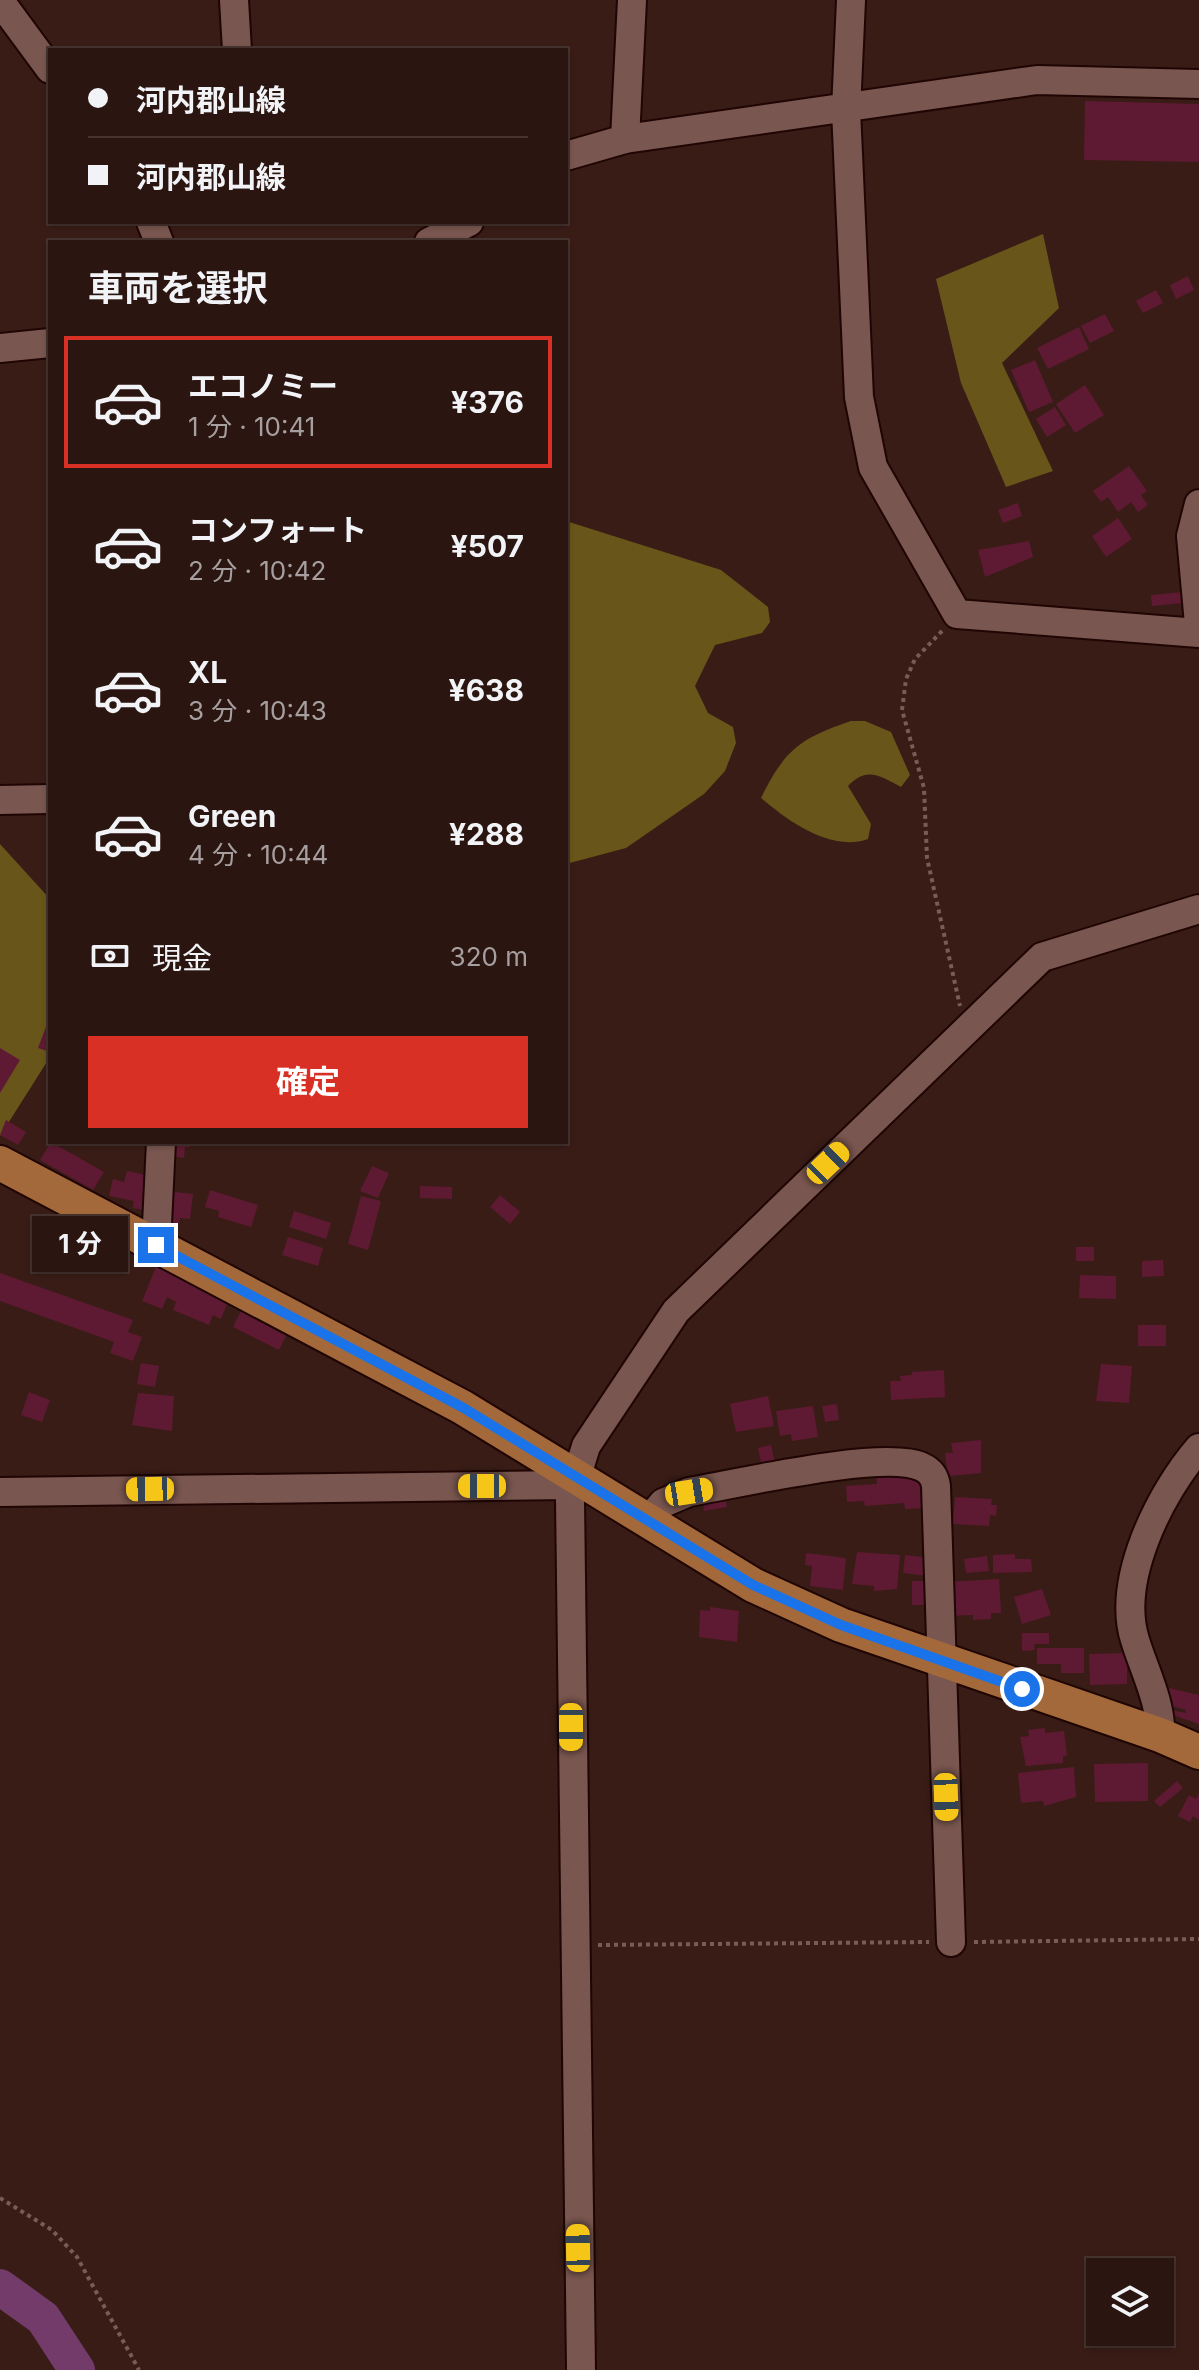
<!DOCTYPE html>
<html lang="ja">
<meta charset="utf-8">
<style>
:root{--surface:#2b1510;--page:#331e19;--text:#f1f3f6;--muted:#a69f9f;--line:#473430;--accent:#d93025}
body{margin:0;font-family:Inter,"Noto Sans JP",sans-serif;background:var(--page);color:var(--text);height:100vh;display:flex;flex-direction:column;font-size:30px;white-space:nowrap}
*{box-sizing:border-box;margin:0}
p{font-size:26px;color:var(--muted)}
.icon{flex:none;width:44px;height:44px;fill:none;stroke:currentColor;stroke-width:2;stroke-linecap:round;stroke-linejoin:round}
.map{position:relative;flex:1;overflow:hidden}
.details{position:absolute;left:48px;top:240px;width:520px;height:904px;display:flex;flex-direction:column;background:var(--surface);border-radius:0px;box-shadow:0 2px 6px #0004,0 0 0 2px var(--line)}
.details>*{flex:none}
.guide{position:absolute;left:48px;top:48px;width:520px;height:176px;border-radius:0px;box-shadow:0 2px 6px #0004,0 0 0 2px var(--line);display:grid;align-content:center;height:176px;padding:0 40px;background:var(--surface)}
.controls{position:absolute;left:1086px;top:2258px;display:grid;gap:16px}
.controls a{display:grid;place-items:center;width:88px;height:88px;border-radius:0px;background:var(--surface);box-shadow:0 2px 6px #0004,0 0 0 2px var(--line);font-size:40px}
.end{position:absolute;width:36px;height:36px;margin:-18px;border:10px solid #1a73e8;background:#fff;box-shadow:0 0 0 4px #fff}
.from{border-radius:50%}
.bubble{position:absolute;height:56px;border-radius:0px;background:var(--surface);box-shadow:0 2px 6px #0004,0 0 0 2px var(--line);font-size:26px;font-weight:700;line-height:56px;text-align:center}
.car{position:absolute;width:24px;height:48px;margin:-24px -12px;border-radius:10px;box-shadow:0 0 6px 2px #0007;background:linear-gradient(#f5c518 24%,#345 0 40%,#f5c518 0 76%,#345 0 86%,#f5c518 0)}
.guide b{display:flex;align-items:center;gap:28px;height:76px;font-size:30px}
.guide b+b{border-top:2px solid var(--line)}
.guide i{width:20px;height:20px;background:var(--text)}
ul{padding:0;list-style:none}
li{display:flex;align-items:center;gap:24px;height:132px;margin:0 16px 12px;padding:0 24px;border:4px solid transparent;border-radius:0px}
li div{flex:1}
li b{display:block;font-size:30px}
li em{font-style:normal;font-weight:700}
li.active{border-color:var(--accent)}
li>.icon{width:72px;height:72px;stroke-width:1.5}
h2{padding:0 40px;font-size:36px;line-height:96px}
.pay{display:flex;align-items:center;gap:20px;height:88px;padding:0 40px;font-size:30px}
.pay p{margin-inline-start:auto}
.cta{display:flex;gap:16px;margin-top:auto;padding:16px 40px}
.cta a{flex:1;height:92px;border-radius:0px;background:var(--accent);color:#fff;font-size:32px;font-weight:700;line-height:92px;text-align:center}
.map>svg:first-child{display:block}
.forest{fill:#685519}
.lines{fill:none;stroke-linecap:round;stroke-linejoin:round}
.river{stroke:#723b6a;stroke-width:36}
.building{fill:#5e1a33}
.minor-casing{stroke:#1f0503;stroke-width:32}
.major-casing{stroke:#1f0503;stroke-width:38}
.path{stroke:#775d57;stroke-width:4;stroke-dasharray:4 4;stroke-linecap:butt}
.minor{stroke:#79564f;stroke-width:28}
.major{stroke:#a3693b;stroke-width:34}
.route{stroke:#1a73e8;stroke-width:10}
</style>
<div class="map">
<svg width="1199" height="2370" viewBox="0 0 1199 2370">
<rect width="100%" height="100%" fill="#391c16"/>
<path class="forest" d="M1043 234 1059 308 1002 363 1053 471 1006 487 961 383 936 279Z
M566 521 721 570 768 607 770 622 762 633 715 645 695 686 708 713 733 727 736 743 725 771 704 794 626 848 566 864Z
M851 721H865L891 732 910 775 901 787C880 776 867 766 848 786L871 824 868 839C831 852 789 822 761 798 785 749 801 738 851 721Z
M0 844 50 899V1057L0 1136Z"/>
<g class="lines">
<path class="river" d="M0 2287 43 2318 77 2370"/>
</g>
<path class="building" d="M1085 101 1199 104V162L1084 160Z
M1188 276 1194 290 1176 299 1170 285Z
M1156 290 1163 303 1143 313 1136 301Z
M1105 314 1114 331 1090 343 1081 326Z
M1079 327 1089 349 1048 369 1037 348Z
M1035 360 1053 402 1029 412 1011 370Z
M1085 385 1104 415 1075 433 1056 404Z
M1055 407 1066 425 1047 437 1036 419Z
M1129 466 1147 491 1141 495 1148 505 1138 512 1131 502 1118 512 1108 497 1101 502 1093 491Z
M1018 503 1022 516 1003 523 998 510Z
M1118 518 1132 539 1106 557 1092 536Z
M1029 541 1033 557 985 577 978 550Z
M1183 592 1184 603 1152 606 1151 595Z
M50 1016V1052L38 1048Z
M0 1048 20 1060 0 1093Z
M6 1120 26 1132 18 1145 0 1135Z
M51 1142 104 1172 93 1190 40 1160Z
M171 1142H190V1147H185L184 1158 170 1156Z
M372 1166 389 1173 378 1198 360 1191Z
M127 1171 150 1176 143 1210 133 1208 134 1201 109 1196 113 1179 124 1182Z
M420 1186 452 1187V1199L420 1198Z
M210 1190 258 1205 251 1227 218 1217 219 1211 205 1207Z
M166 1191 193 1194 190 1219 180 1218 179 1223 162 1221Z
M500 1195 520 1212 510 1224 490 1207Z
M361 1196 381 1201 368 1250 348 1244Z
M294 1211 331 1223 326 1239 289 1227Z
M288 1237 323 1248 318 1266 282 1255Z
M1076 1247H1094V1261H1076Z
M1163 1260 1164 1276 1142 1277V1261Z
M156 1267 229 1299 221 1319 213 1315 209 1325 173 1310 176 1302 167 1297 162 1309 142 1301Z
M0 1273 133 1320 128 1332 142 1337 133 1361 110 1353 114 1342 0 1301Z
M1080 1275 1116 1276V1299L1079 1298Z
M242 1309 288 1332 279 1350 233 1327Z
M1138 1325H1166V1346H1138Z
M141 1363 159 1366 155 1387 137 1384Z
M1101 1364 1132 1366 1129 1403 1096 1401Z
M944 1370 945 1397 891 1400 890 1381H901L900 1376 912 1375V1372Z
M29 1392 50 1400 42 1422 21 1415Z
M138 1393 174 1396 172 1431 132 1425Z
M768 1396 774 1426 736 1432 730 1404Z
M837 1404 839 1420 825 1422 822 1406Z
M813 1406 818 1437 792 1441 791 1434 780 1436 776 1411Z
M981 1440V1473L948 1476 945 1453H953L951 1443Z
M771 1445 776 1468 763 1471 758 1448Z
M885 1470 886 1477 914 1475V1480L924 1479 926 1508 905 1509 904 1503 865 1506 864 1501 847 1502 846 1486 877 1484 876 1471Z
M724 1493 727 1507 704 1511 702 1496Z
M955 1497 992 1499 991 1505H997L996 1516 990 1515 989 1526 953 1524Z
M857 1552 900 1555 897 1589 874 1591V1586L852 1584Z
M806 1553 846 1558 843 1590 810 1586 812 1566 805 1565Z
M1015 1554V1559H1031L1032 1572 993 1573V1555Z
M905 1555 930 1558 928 1576 903 1573Z
M987 1556 989 1571 966 1573 964 1559Z
M999 1579 1001 1613H991V1619L973 1620V1615L948 1616 946 1582Z
M912 1581H930V1605H912Z
M1042 1589 1051 1615 1022 1624 1014 1597Z
M710 1607 739 1611 737 1642 699 1637 700 1610 710 1611Z
M1022 1633H1049V1644H1034L1035 1650 1022 1651Z
M1037 1648H1084V1673H1061V1664H1037Z
M1127 1653V1684L1090 1685 1089 1654Z
M1165 1687 1199 1695V1724L1170 1714 1171 1710 1186 1713V1710L1168 1705Z
M1045 1728V1733L1064 1731 1067 1756H1063V1763L1026 1766 1020 1737 1029 1736 1028 1730Z
M1148 1763V1801L1095 1802 1094 1764Z
M1074 1767 1076 1797 1044 1806 1043 1801 1021 1803 1018 1773Z
M1177 1781 1183 1788 1160 1807 1154 1801Z
M1199 1793V1820L1193 1816 1190 1822 1178 1816 1189 1795 1196 1799Z"/>
<g class="lines">
<g class="minor-casing">
<path id="minor" d="M234 0 237 50
M851 0 846 110 859 397 873 467 957 614 1199 633
M0 1 50 69
M625 139 632 0
M566 156 625 139 1037 80 1199 84
M151 222 159 242
M429 242 469 222
M0 348 50 343
M1199 504 1191 536 1199 624
M0 800 50 799
M156 1245 161 1142
M0 1492 571 1485
M648 1521 663 1503 689 1492C736 1484 885 1449 922 1467 931 1471 935 1478 936 1486L951 1942
M1160 1735C1162 1704 1144 1670 1135 1640 1116 1580 1160 1493 1199 1448
M581 2370 570 1499 586 1446 676 1311 1042 957 1199 909"/>
</g>
<g class="major-casing">
<path id="major" d="M0 1163 462 1407 753 1585 841 1625 1160 1735 1199 1752"/>
</g>
<path class="path" d="M942 631 915 659 906 679 902 710 924 788 927 858 960 1006
M974 1942 1199 1939
M598 1945 929 1942
M0 2198 52 2230 77 2257 139 2370"/>
<use href="#minor" class="minor"/>
<use href="#major" class="major"/>
</g>
<g class="lines">
<path class="route" d="M156 1245 462 1407 753 1585 841 1625 1022 1689"/>
</g>
</svg>
<div class="controls">
<a><svg class="icon" aria-label="layers" viewBox="0 0 24 24"><path d="M12 4l9 5-9 5-9-5zM3 14l9 5 9-5"/></svg></a>
</div>
<i class="end from" style="left:1022px;top:1689px"></i>
<i class="end" style="left:156px;top:1245px"></i>
<div class="bubble" style="left:32px;top:1216px;width:96px">1 分</div>
<i class="car" style="left:828px;top:1163px;rotate:46deg"></i>
<i class="car" style="left:482px;top:1486px;rotate:270deg"></i>
<i class="car" style="left:150px;top:1489px;rotate:269deg"></i>
<i class="car" style="left:689px;top:1492px;rotate:81deg"></i>
<i class="car" style="left:571px;top:1727px;rotate:180deg"></i>
<i class="car" style="left:946px;top:1797px;rotate:178deg"></i>
<i class="car" style="left:578px;top:2248px;rotate:359deg"></i>
<div class="guide">
<b><i class="from"></i>河内郡山線</b>
<b><i></i>河内郡山線</b>
</div>
<section class="details">
<h2>車両を選択</h2>
<ul>
<li class="active"><svg class="icon" aria-label="car" viewBox="0 0 24 24"><path d="M5 17H2v-5l4-1 3-4h7l3 4 3 1v5h-3M9 17h6M6 11h13"/><circle cx="7" cy="17" r="2"/><circle cx="17" cy="17" r="2"/></svg><div><b>エコノミー</b><p>1 分 · 10:41</p></div><em>¥376</em></li>
<li><svg class="icon" aria-label="car" viewBox="0 0 24 24"><path d="M5 17H2v-5l4-1 3-4h7l3 4 3 1v5h-3M9 17h6M6 11h13"/><circle cx="7" cy="17" r="2"/><circle cx="17" cy="17" r="2"/></svg><div><b>コンフォート</b><p>2 分 · 10:42</p></div><em>¥507</em></li>
<li><svg class="icon" aria-label="car" viewBox="0 0 24 24"><path d="M5 17H2v-5l4-1 3-4h7l3 4 3 1v5h-3M9 17h6M6 11h13"/><circle cx="7" cy="17" r="2"/><circle cx="17" cy="17" r="2"/></svg><div><b>XL</b><p>3 分 · 10:43</p></div><em>¥638</em></li>
<li><svg class="icon" aria-label="car" viewBox="0 0 24 24"><path d="M5 17H2v-5l4-1 3-4h7l3 4 3 1v5h-3M9 17h6M6 11h13"/><circle cx="7" cy="17" r="2"/><circle cx="17" cy="17" r="2"/></svg><div><b>Green</b><p>4 分 · 10:44</p></div><em>¥288</em></li>
</ul>
<div class="pay"><svg class="icon" aria-label="cash" viewBox="0 0 24 24"><path d="M3 7h18v10H3z"/><circle cx="12" cy="12" r="2"/></svg>現金<p>320 m</p></div>
<div class="cta"><a>確定</a></div>
</section>
</div>
